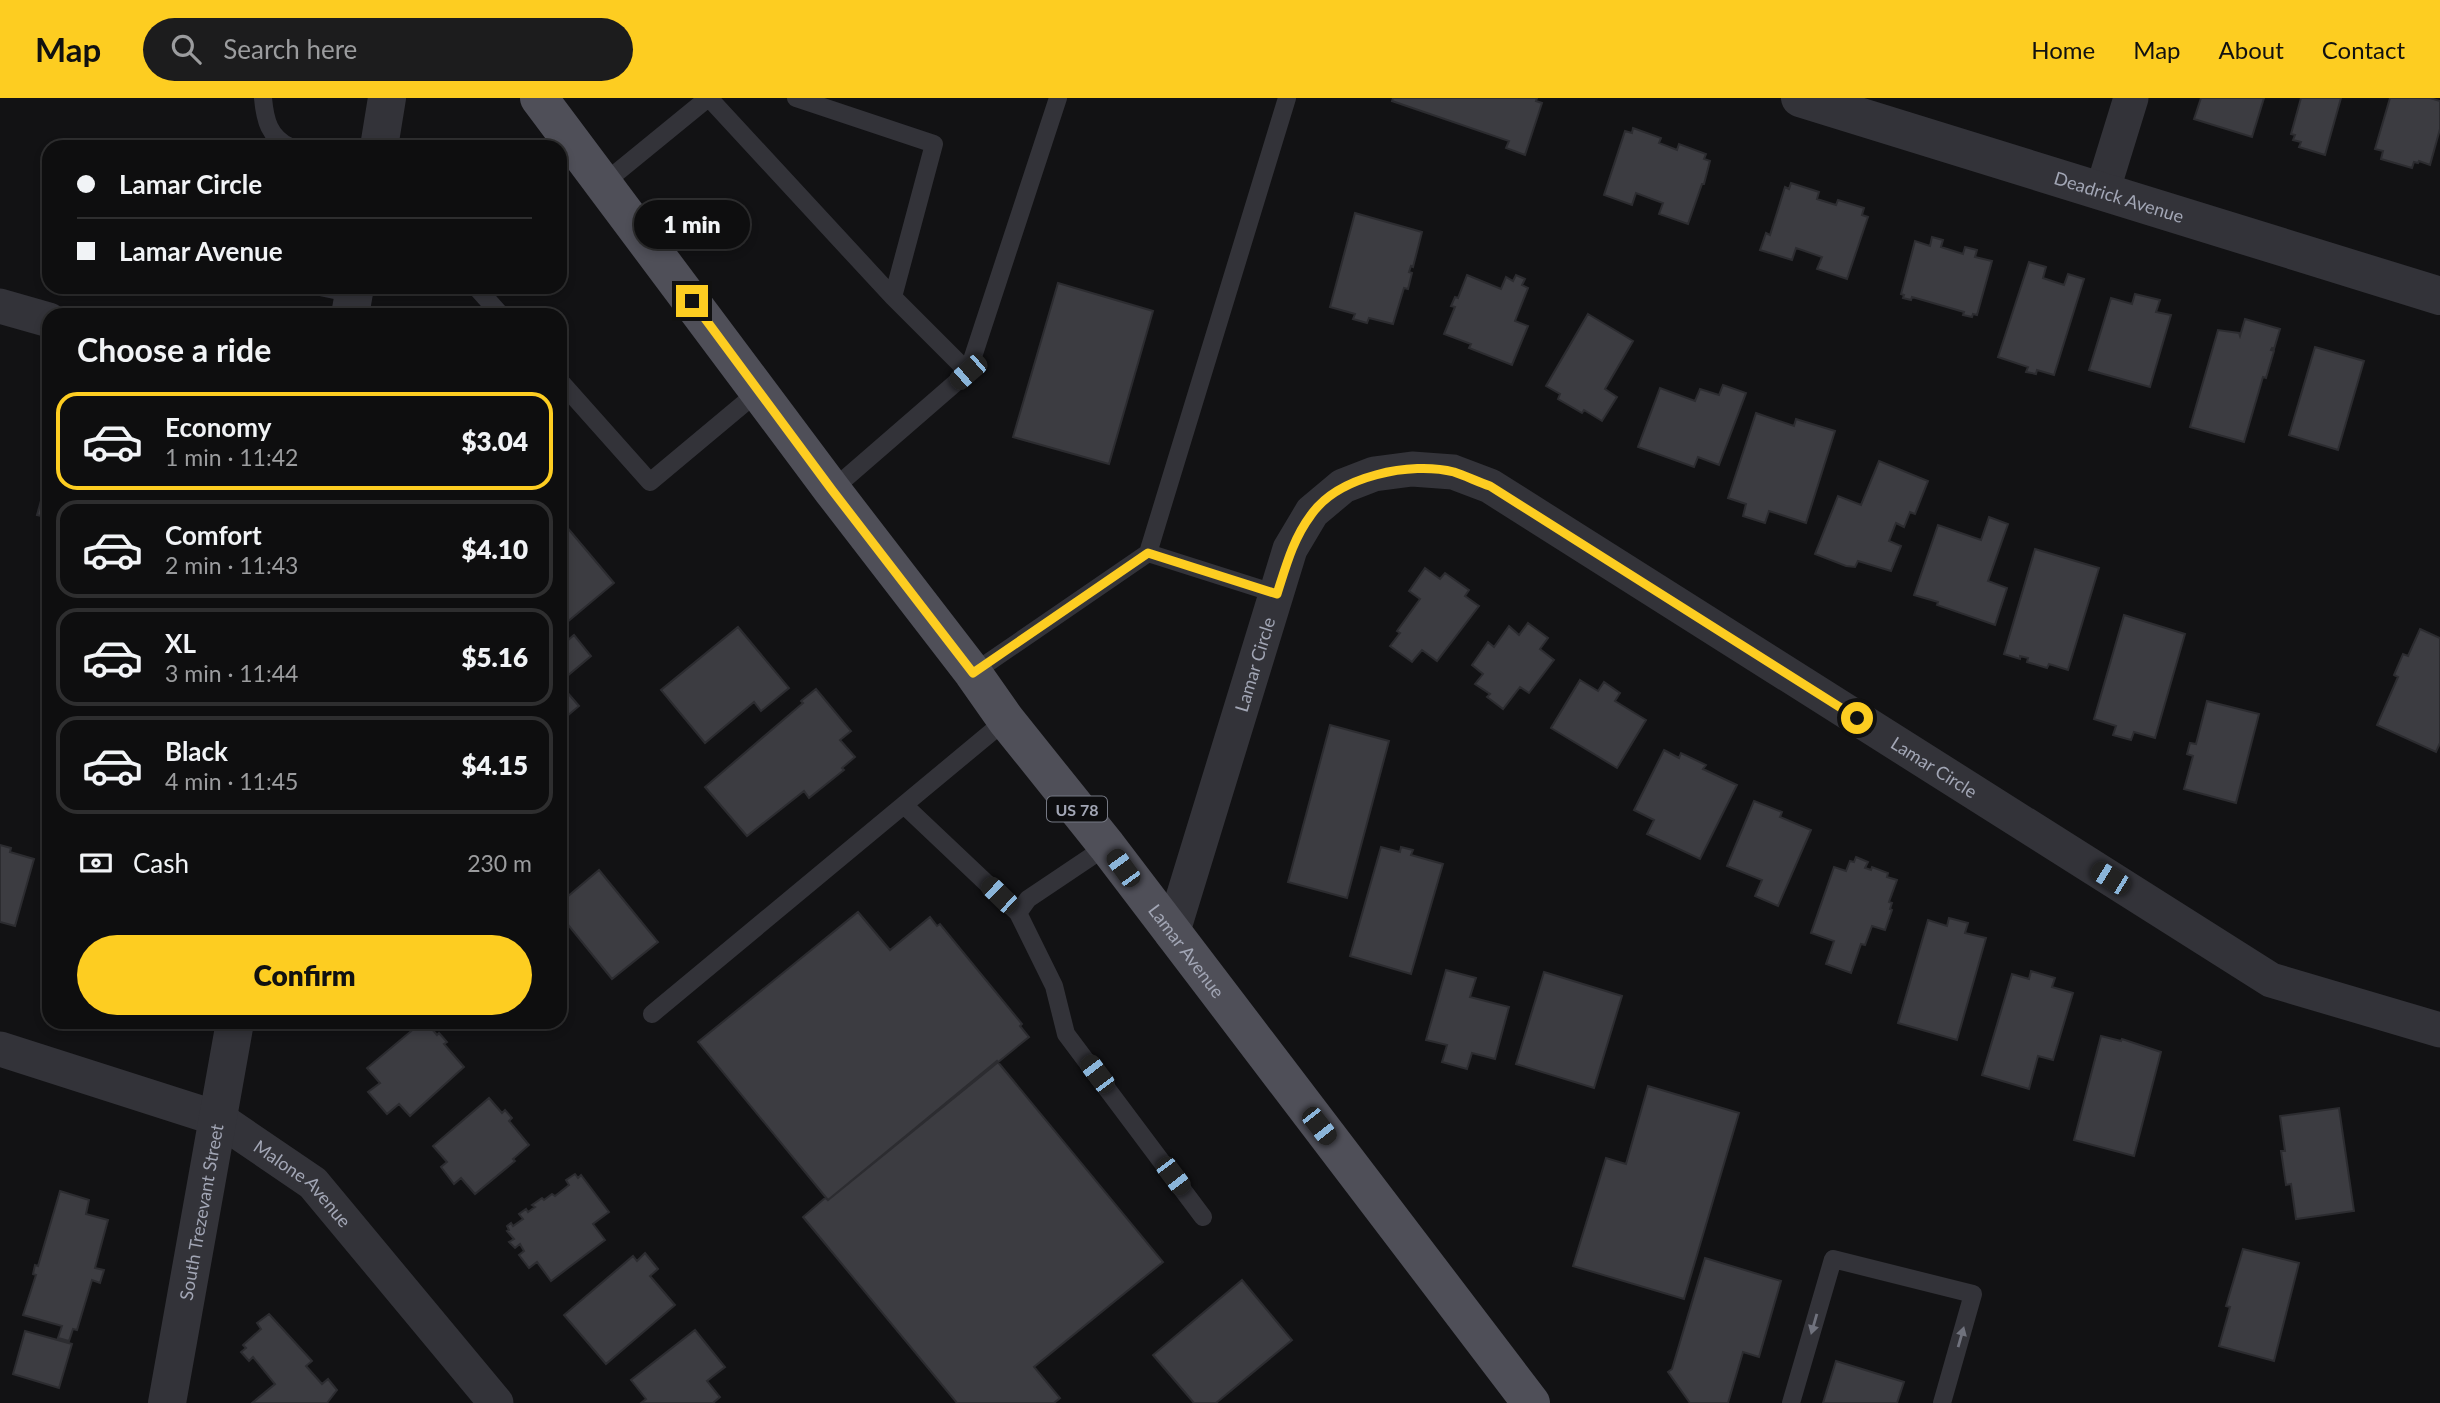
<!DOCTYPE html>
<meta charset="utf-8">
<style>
:root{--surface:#0e0e0f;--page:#1c1c1d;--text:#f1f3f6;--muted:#9b9c9e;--line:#2e2e2f;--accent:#fdcd21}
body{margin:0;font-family:Lato,sans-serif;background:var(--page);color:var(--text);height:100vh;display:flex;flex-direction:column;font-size:26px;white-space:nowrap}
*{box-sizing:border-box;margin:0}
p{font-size:23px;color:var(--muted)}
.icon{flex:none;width:38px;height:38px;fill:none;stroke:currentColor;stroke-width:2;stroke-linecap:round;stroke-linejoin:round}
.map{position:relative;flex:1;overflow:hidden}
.sheet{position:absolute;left:42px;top:210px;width:525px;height:721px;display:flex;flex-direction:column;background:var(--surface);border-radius:21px;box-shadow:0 4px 10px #0003,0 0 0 2px var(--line)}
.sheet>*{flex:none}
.guide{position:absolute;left:42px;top:42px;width:525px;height:154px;border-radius:21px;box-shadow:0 4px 10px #0003,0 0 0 2px var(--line);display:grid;align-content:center;height:154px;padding:0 35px;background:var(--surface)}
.end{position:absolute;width:32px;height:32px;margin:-16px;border:9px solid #fdcd21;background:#111;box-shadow:0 0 0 4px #111}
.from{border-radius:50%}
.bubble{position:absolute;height:49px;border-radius:24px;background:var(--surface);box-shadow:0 4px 10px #0003,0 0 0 2px var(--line);font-size:23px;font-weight:800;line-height:49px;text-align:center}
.car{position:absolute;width:21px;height:42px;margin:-21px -10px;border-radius:9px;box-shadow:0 0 5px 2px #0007;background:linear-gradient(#222 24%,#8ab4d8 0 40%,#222 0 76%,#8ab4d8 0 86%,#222 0)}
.guide b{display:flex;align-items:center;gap:24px;height:66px;font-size:26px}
.guide b+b{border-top:2px solid var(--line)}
.guide i{width:18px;height:18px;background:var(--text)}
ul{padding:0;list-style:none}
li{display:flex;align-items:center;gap:21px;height:98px;margin:0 14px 10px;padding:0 21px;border:4px solid var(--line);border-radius:21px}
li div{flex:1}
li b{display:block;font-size:26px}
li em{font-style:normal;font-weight:800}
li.current{border-color:var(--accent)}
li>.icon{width:63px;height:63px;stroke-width:1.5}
h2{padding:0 35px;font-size:32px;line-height:84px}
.pay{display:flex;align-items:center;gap:18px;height:77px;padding:0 35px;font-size:26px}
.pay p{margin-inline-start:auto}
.button{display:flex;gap:14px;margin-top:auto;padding:14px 35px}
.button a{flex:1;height:80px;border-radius:42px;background:var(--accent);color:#111;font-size:28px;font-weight:800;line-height:80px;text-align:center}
header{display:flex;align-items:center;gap:42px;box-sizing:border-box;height:98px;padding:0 35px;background:var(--accent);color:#111}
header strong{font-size:33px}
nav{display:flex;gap:38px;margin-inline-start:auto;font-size:24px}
.search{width:490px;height:63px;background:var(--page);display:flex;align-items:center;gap:18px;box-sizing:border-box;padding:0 24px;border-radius:38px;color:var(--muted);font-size:26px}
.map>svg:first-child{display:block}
.building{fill:#3c3c41;stroke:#2c2c30;stroke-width:2}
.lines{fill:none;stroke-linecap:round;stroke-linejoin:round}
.service{stroke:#333339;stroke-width:18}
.minor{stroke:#333339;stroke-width:35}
.tertiary{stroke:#333339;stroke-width:38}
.primary{stroke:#4f4f58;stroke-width:38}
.oneway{fill:#70727d}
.route{stroke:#fdcd21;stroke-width:9}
.labels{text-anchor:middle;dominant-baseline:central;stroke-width:5;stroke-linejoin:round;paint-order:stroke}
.shield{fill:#0d0d0f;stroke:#757883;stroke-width:2}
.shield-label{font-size:16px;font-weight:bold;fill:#a2a6b5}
.street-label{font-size:18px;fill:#a2a6b5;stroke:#0d0d0f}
</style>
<header>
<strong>Map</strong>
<div class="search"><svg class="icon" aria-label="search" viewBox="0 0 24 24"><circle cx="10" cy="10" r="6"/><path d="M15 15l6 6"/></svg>Search here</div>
<nav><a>Home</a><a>Map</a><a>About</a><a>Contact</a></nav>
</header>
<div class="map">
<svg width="2440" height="1305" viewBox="0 0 2440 1305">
<rect width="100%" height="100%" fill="#121214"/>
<path class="building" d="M1393 0H1537L1536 3 1542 5 1525 57 1506 50 1509 43 1392 3Z
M2201 0H2264L2252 39 2194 21Z
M2301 0H2341L2325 57 2299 49 2301 44 2293 42 2295 37 2291 36Z
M2390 0H2430L2440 3V31L2430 67 2419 63 2418 65 2414 64 2412 70 2381 61 2383 53 2375 51Z
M1633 30 1661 40 1659 45 1677 52 1679 46 1706 56 1704 61 1710 63 1704 86H1702L1688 126 1659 116 1663 105 1636 95 1632 107 1604 97 1625 33 1632 35Z
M1791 85 1819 94 1817 101 1836 107 1838 102 1864 110 1862 117 1868 119 1847 181 1817 171 1822 159 1796 150 1792 162 1760 152 1766 135 1770 137 1785 89 1789 91Z
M1355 115 1422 134 1413 169 1411 168 1409 174 1412 175 1408 191 1404 190 1393 226 1369 220 1367 225 1353 221 1355 216 1330 209Z
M1932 139 1943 142 1941 149 1963 156 1965 149 1977 152 1975 159 1992 163 1977 217 1973 216 1972 219 1963 217 1964 214 1912 199 1911 202 1903 200 1904 197 1901 196 1915 143 1930 148Z
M2029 164 2046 169 2043 180 2064 187 2068 176 2084 181 2054 277 2037 272 2036 276 2026 274 2028 269 1998 259Z
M1467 177 1501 191 1506 179 1513 183 1516 177 1525 181 1522 187 1528 190 1515 223 1528 228 1512 267 1469 250 1471 246 1444 236 1455 209 1451 208 1455 199 1458 200Z
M1058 185 1153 213 1109 366 1013 339Z
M2135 196 2160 202 2156 214 2171 217 2150 289 2089 272 2111 200 2132 206Z
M1588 216 1633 243 1605 291 1617 299 1602 323 1584 312 1582 315 1558 301 1560 296 1546 288Z
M2245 221 2280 231 2274 251 2272 250 2271 252 2274 253 2266 280 2263 279 2244 344 2190 329 2218 232 2239 235 2240 238Z
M2315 249 2364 263 2338 352 2289 337Z
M1723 287 1746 295 1719 367 1698 359 1694 369 1638 349 1660 290 1695 303 1700 291 1719 297Z
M1756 315 1794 328 1796 321 1835 333 1806 425 1769 413 1765 425 1743 418 1746 406 1728 400Z
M1879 363 1928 383 1915 416 1910 414 1904 429 1896 425 1889 443 1901 448 1891 473 1858 463 1855 469 1846 468 1815 456 1838 398 1861 407Z
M49 374V420L37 417Z
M1989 419 2008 426 1988 483 2007 490 1995 527 1937 507 1938 504 1914 497 1938 427 1981 442Z
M560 421 614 485 560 530Z
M2035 451 2099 470 2068 572 2049 566 2047 570 2027 564 2028 560 2020 558V561L2004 556Z
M1425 470 1440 481 1445 475 1469 492 1465 498 1479 508 1437 563 1422 552 1412 564 1390 548 1400 535 1397 533 1420 501 1409 493Z
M2124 517 2185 536 2155 640 2134 634 2131 642 2113 637 2116 628 2094 621Z
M1528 525 1548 540 1540 551 1554 562 1529 595 1520 589 1503 611 1487 599 1490 596 1475 586 1483 576 1472 567 1488 544 1494 549 1509 528 1519 537Z
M738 529 789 590 761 613 754 604 705 645 661 592Z
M2420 531 2440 540V645L2436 654 2377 627 2398 579 2394 577 2403 556 2408 558Z
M574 537 591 558 560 584V549Z
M1580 582 1598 593 1604 584 1620 595 1615 603 1646 622 1617 670 1551 630Z
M560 586 579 608 560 624Z
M816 591 851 633 840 642 855 659 842 670 844 672 809 700 804 693 747 738 705 689 803 605 801 603Z
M2207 603 2259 616 2236 705 2184 691 2193 658 2187 656 2190 645 2196 646Z
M1330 627 1389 643 1347 800 1288 784Z
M1664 652 1679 660 1681 655 1706 667 1703 671 1737 687 1700 761 1647 736 1654 722 1634 712Z
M1754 703 1782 714 1780 719 1811 732 1778 808 1755 798 1762 782 1727 768Z
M0 747 11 750 10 754 34 761 15 828 0 824Z
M1381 749 1400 754 1401 749 1413 752 1411 757 1443 766 1411 876 1350 858Z
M1856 759 1868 764 1865 770 1871 772 1872 769 1888 775 1887 779 1897 782 1889 804 1892 805 1890 811 1892 812 1885 832 1872 828 1865 847 1861 846 1851 875 1826 866 1834 843 1811 835 1834 769 1846 773 1850 763 1854 764Z
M599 772 658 844 612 881 560 817V805Z
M858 814 890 852 930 819 937 828 940 826 1022 926 1020 928 1029 939 828 1102 698 944Z
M1949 820 1968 825 1965 835 1986 840 1957 942 1898 925 1928 822 1947 828Z
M1446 872 1476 880 1470 899 1509 909 1495 961 1472 955 1467 971 1442 964 1447 947 1426 942Z
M2031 873 2055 880 2052 889 2073 895 2053 962 2038 958 2029 991 1982 977 2012 876 2029 881Z
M1544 874 1622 898 1594 990 1516 966Z
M422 924H426L437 937 439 935 447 944 444 946 464 969 410 1018 399 1006 387 1016 368 994 380 985 367 970Z
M2101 938 2121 943 2122 941 2161 954 2134 1058 2074 1042Z
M997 963 1163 1164 1034 1269 1060 1300 1054 1305H957L803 1119 825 1100 828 1102Z
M1648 988 1739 1015 1684 1201 1573 1168 1606 1060 1626 1066Z
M489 1000 502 1015 505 1012 512 1020 509 1023 529 1047 513 1061 515 1063 475 1096 461 1080 454 1086 441 1069 447 1064 433 1048Z
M2339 1010 2354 1113 2296 1121 2291 1086 2286 1087 2281 1053H2285L2280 1018Z
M575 1076 578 1080 581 1077 609 1114 593 1126 605 1142 551 1183 537 1164 529 1170 519 1157 524 1153 520 1146 515 1150 509 1144 514 1141 507 1133 509 1132 507 1128 511 1125 513 1128 523 1121 519 1116 526 1111 528 1114 535 1109 532 1107 542 1100 544 1102 552 1096 555 1098 569 1087 566 1082Z
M60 1093 89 1102 86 1116 108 1122 95 1170 104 1172 100 1185 92 1182 77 1232 73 1231 69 1243 58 1240 62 1228 23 1217 36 1177 33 1176 35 1167 38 1168Z
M2243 1151 2299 1165 2274 1263 2219 1248 2230 1209 2226 1208Z
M645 1155 658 1171 650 1178 675 1207 606 1266 564 1217 633 1158 637 1163Z
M1705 1160 1781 1183 1759 1259 1743 1254 1728 1305H1690L1668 1274 1672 1271Z
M1242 1182 1292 1242 1216 1305H1194L1153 1257Z
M269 1216 312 1263 306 1268 322 1286 328 1281 337 1292 327 1305H252L275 1286 253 1259 249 1263 241 1254 246 1250 243 1247 261 1231 257 1225Z
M695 1232 725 1269 707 1283 720 1299 713 1305H641L646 1301 631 1282Z
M25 1233 72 1246 59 1290 13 1276Z
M1836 1263 1904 1284 1897 1305H1823Z"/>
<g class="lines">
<path class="service" d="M263 0C265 22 269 39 290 49
M709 0 893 199 968 274
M796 0 934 46 893 199
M604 85 708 0
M320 189 354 196
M476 189 501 217
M560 283 650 384 759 293
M832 392 968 274 1058 0
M1148 455 1277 496
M973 575 1148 455 1287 0
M905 708 1018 815
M1107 748 1028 801 1018 815 1054 888 1066 936 1203 1119
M652 916 1006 622
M1791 1305 1833 1161 1973 1196 1942 1305"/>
<g class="minor">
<path d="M2102 94 2131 0"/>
<path d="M0 208 49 222"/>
<path id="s1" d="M1172 836 1290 451 1312 414 1343 388 1374 376 1412 371 1453 374 1490 388 2271 882 2440 932"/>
<path id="s2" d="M0 951 219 1021 313 1085 496 1305"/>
</g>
<g class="tertiary">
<path id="s3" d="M1800 0 2440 198"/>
<path d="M379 49 387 0"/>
<path d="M350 217 355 189"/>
<path id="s4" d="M167 1305 235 924"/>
</g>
<path class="primary" id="s5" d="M539 0 832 392 973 575 1006 622 1107 748 1531 1305"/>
</g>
<defs><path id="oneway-solid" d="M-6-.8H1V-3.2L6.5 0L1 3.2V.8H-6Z" transform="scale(1.75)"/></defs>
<g class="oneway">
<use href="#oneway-solid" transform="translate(1814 1226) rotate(106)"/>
<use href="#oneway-solid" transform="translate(1961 1239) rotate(-74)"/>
</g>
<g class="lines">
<path class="route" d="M692 203 832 392 973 575 1148 455 1277 496C1286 468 1293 441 1311 417 1338 378 1411 363 1454 374 1466 378 1478 384 1490 388L1857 620"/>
</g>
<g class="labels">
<rect class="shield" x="1047" y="698.5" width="60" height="25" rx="5"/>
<g class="shield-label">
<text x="1077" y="711">US 78</text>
</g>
<g class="street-label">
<text stroke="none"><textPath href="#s3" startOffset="334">Deadrick Avenue</textPath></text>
<text stroke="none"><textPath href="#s1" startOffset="282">Lamar Circle</textPath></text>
<text stroke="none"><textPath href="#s1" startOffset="1164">Lamar Circle</textPath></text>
<text stroke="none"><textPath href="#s5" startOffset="1071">Lamar Avenue</textPath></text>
<text stroke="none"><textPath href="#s2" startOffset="336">Malone Avenue</textPath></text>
<text stroke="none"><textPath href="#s4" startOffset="194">South Trezevant Street</textPath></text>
</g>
</g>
</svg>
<i class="end from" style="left:1857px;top:620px"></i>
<i class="end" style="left:692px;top:203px"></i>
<div class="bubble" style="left:634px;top:102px;width:116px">1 min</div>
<i class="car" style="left:968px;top:274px;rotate:229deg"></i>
<i class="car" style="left:1123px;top:770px;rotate:324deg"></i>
<i class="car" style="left:2110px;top:780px;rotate:302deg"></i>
<i class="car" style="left:999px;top:797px;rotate:314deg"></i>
<i class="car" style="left:1097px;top:976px;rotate:323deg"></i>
<i class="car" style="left:1319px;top:1028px;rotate:142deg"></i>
<i class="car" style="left:1173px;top:1078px;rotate:143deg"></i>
<div class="guide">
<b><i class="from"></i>Lamar Circle</b>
<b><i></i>Lamar Avenue</b>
</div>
<section class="sheet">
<h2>Choose a ride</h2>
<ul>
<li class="current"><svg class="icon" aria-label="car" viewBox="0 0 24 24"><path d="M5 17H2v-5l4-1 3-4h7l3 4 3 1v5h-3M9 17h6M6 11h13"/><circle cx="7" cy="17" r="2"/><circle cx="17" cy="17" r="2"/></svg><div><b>Economy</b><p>1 min · 11:42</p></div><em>$3.04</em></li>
<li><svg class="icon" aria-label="car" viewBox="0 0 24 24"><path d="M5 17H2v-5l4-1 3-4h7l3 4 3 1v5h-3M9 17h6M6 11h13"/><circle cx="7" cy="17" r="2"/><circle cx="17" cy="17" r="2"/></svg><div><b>Comfort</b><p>2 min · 11:43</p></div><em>$4.10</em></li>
<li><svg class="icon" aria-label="car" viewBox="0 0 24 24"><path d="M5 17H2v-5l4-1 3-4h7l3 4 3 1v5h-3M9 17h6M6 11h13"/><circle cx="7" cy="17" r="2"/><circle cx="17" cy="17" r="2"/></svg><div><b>XL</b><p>3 min · 11:44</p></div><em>$5.16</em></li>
<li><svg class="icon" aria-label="car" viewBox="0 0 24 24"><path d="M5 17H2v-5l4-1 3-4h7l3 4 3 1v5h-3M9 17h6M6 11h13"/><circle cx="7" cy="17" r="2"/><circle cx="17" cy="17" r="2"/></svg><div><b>Black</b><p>4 min · 11:45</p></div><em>$4.15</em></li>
</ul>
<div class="pay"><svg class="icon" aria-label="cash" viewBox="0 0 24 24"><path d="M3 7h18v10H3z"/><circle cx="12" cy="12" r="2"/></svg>Cash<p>230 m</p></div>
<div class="button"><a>Confirm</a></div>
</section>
</div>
